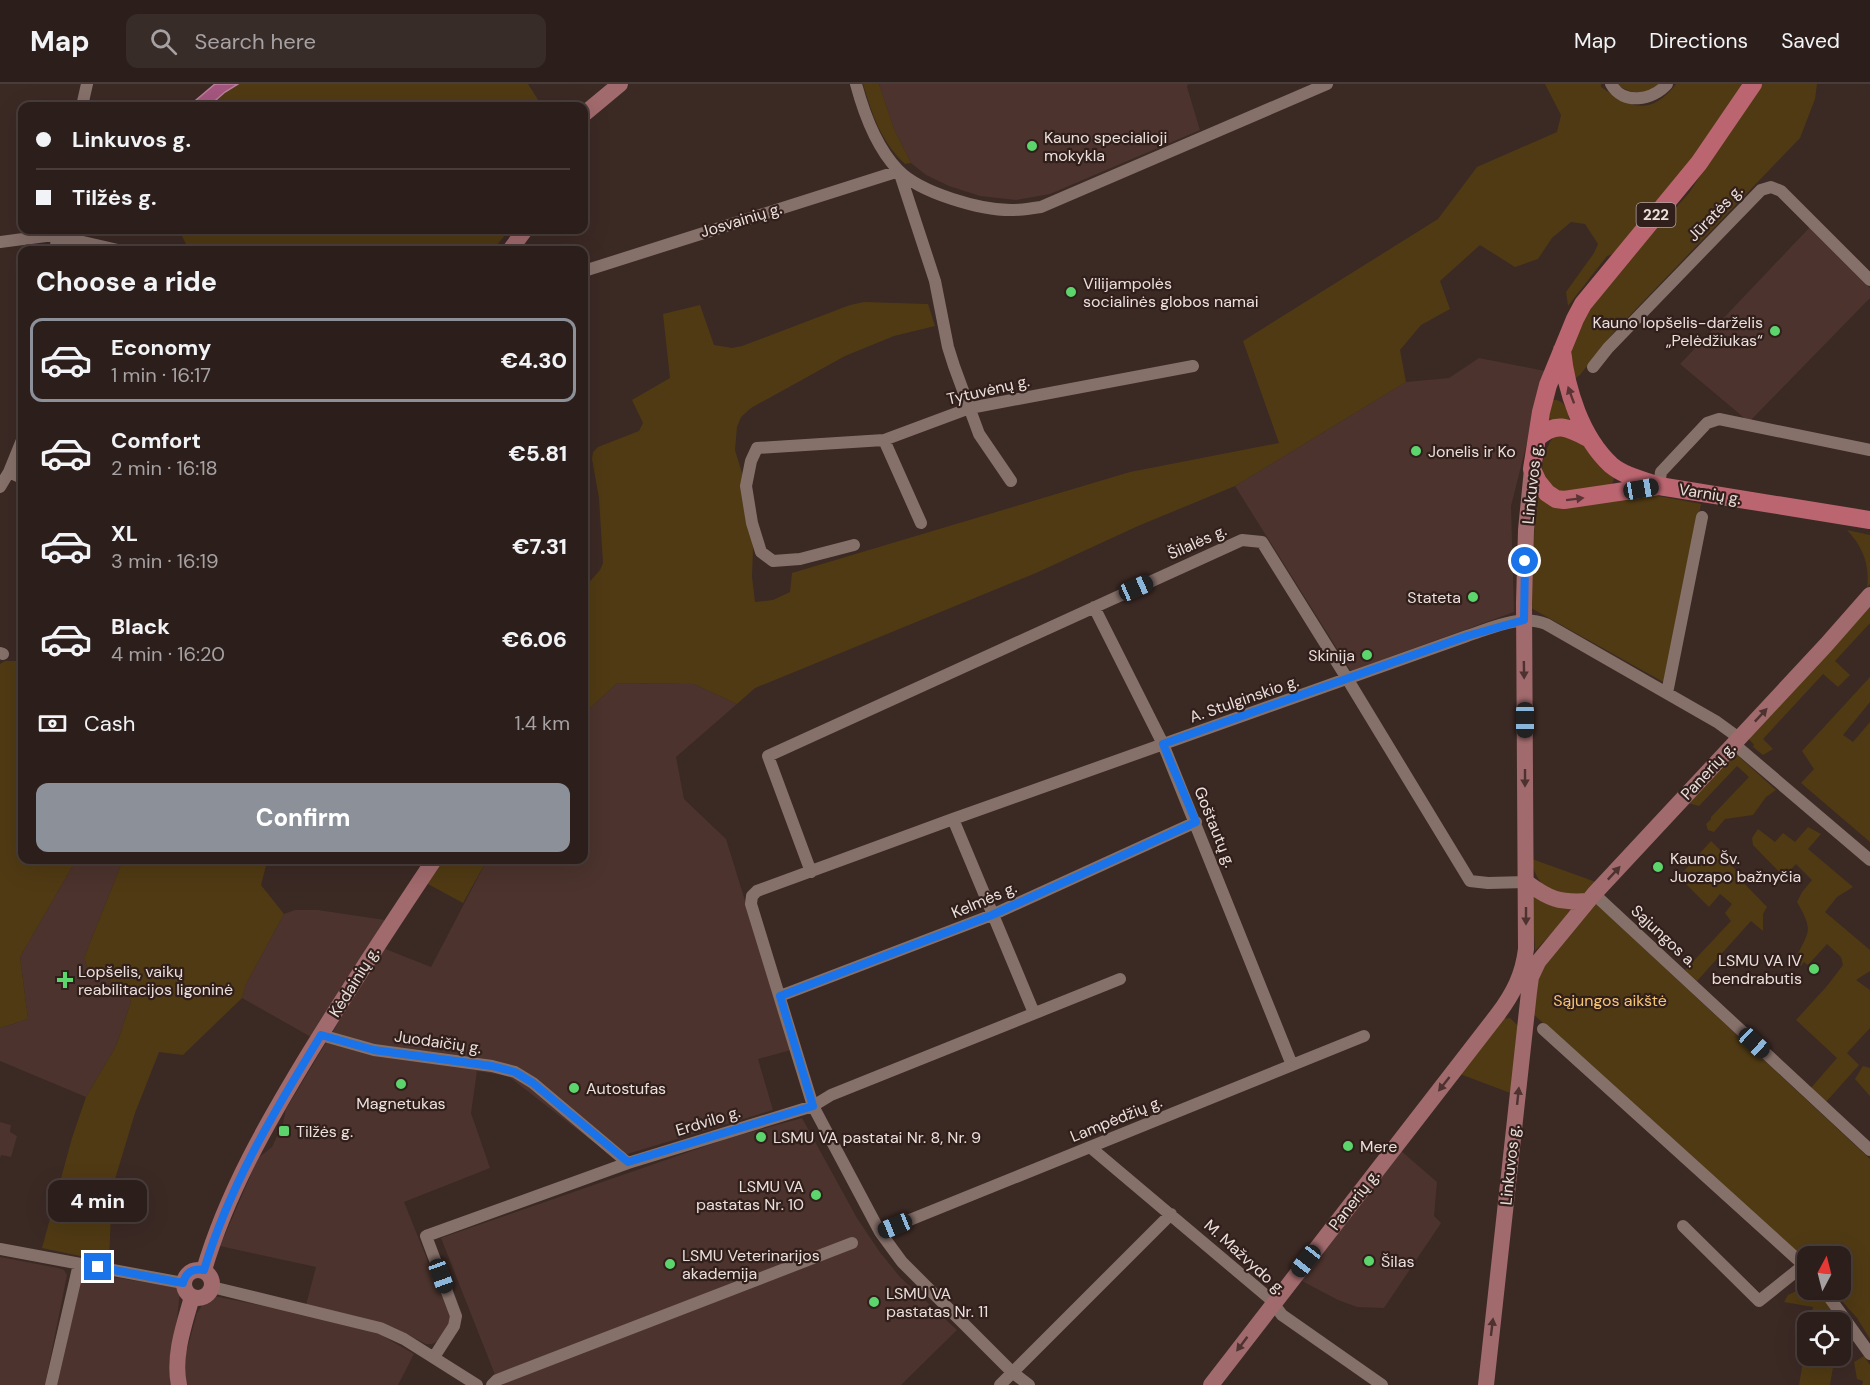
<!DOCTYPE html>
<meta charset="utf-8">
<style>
:root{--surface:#2c1f1b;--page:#382c28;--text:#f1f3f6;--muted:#a6a2a3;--line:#483d3a;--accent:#8c9099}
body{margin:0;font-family:"DM Sans",sans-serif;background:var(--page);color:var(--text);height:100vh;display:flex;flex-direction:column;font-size:22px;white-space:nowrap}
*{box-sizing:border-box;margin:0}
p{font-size:20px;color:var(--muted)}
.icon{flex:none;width:33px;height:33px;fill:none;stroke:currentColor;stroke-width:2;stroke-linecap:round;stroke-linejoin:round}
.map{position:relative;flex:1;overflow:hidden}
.panel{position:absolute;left:18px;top:162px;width:570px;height:618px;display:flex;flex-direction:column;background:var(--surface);border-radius:12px;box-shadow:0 6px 24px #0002,0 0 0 2px var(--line)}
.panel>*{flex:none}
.banner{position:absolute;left:18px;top:18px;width:570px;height:132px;border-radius:12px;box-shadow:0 6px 24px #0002,0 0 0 2px var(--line);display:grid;align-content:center;height:132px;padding:0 18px;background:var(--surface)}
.needle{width:39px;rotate:7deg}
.controls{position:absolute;left:1797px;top:1162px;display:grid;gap:12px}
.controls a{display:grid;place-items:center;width:54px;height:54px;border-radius:12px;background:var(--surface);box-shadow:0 6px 24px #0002,0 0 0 2px var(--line);font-size:30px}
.end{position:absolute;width:27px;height:27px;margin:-14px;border:8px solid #1a73e8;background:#fff;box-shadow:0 0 0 3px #fff}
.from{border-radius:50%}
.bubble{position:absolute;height:42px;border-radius:12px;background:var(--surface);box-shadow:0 6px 24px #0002,0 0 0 2px var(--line);font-size:20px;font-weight:800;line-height:42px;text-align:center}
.car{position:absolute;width:18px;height:36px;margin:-18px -9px;border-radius:8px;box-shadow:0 0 4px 2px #0007;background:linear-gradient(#222 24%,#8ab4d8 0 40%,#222 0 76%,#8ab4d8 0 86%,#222 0)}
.banner b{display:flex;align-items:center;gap:21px;height:57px;font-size:22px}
.banner b+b{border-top:2px solid var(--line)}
.banner i{width:15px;height:15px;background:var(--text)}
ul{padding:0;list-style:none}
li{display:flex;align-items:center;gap:18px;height:84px;margin:0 12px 9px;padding:0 6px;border:3px solid transparent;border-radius:12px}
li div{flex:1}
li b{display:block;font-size:22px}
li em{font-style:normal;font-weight:800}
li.on{border-color:var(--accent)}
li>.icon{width:54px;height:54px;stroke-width:1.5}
h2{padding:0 18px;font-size:27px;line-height:72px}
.pay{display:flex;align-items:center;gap:15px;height:66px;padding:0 18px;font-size:22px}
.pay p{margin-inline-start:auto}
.button{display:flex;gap:12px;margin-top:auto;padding:12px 18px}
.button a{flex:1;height:69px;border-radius:12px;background:var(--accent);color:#fff;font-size:24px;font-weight:800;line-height:69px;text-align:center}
header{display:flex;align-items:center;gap:36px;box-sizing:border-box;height:84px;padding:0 30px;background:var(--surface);border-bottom:2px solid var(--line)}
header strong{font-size:28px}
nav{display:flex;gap:33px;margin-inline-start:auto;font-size:21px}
.search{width:420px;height:54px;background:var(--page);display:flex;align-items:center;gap:15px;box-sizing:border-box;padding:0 21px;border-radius:12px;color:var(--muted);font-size:22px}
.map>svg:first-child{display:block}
.built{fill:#4c332d}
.green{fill:#503a14}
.water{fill:#a5567e;stroke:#ba7f9a;stroke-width:1.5}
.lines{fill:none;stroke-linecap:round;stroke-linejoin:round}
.street{stroke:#86706a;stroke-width:12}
.secondary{stroke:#a16a6d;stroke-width:16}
.primary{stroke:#bb6570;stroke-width:18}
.oneway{fill:#5a3435}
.oneway2{fill:#4d3230}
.route{stroke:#1a73e8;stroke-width:8}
.poi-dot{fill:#5dd56d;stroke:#311f1b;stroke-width:2}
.labels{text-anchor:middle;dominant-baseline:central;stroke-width:4.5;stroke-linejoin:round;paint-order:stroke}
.shield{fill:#311f1b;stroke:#b3a5a2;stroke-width:1.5}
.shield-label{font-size:15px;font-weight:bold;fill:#ebdfdc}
.poi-label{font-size:16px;fill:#ebdfdc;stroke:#311f1b;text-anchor:start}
.street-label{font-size:16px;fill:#ebdfdc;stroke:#311f1b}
.park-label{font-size:16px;fill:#f7c673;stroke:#311f1b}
</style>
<header>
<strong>Map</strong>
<div class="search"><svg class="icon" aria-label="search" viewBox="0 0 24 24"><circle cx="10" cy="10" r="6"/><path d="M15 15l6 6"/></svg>Search here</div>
<nav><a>Map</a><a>Directions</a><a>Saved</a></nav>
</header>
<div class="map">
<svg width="1870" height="1301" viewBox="0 0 1870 1301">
<rect width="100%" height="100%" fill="#3b2924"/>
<path class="built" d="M879 0H1188L1187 3 1200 46 1050 110 1016 116 980 112 949 102 926 91 911 79 894 45Z
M1810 143 1870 204V214L1749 338 1680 280Z
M1479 274 1545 287 1511 422 1514 528 1351 587 1235 402 1406 298 1449 294Z
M617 599 694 600 737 620 676 673 684 715 726 755 791 966 758 975 773 1026 614 1074 508 992 477 987 471 1029 490 1084 404 1118 450 1232V1238L440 1256 432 1260H426L395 1244 364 1234 306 1221 316 1183 220 1162 258 1074 272 1063 283 1039 286 1025 383 864 431 883 487 776H584V630Z
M76 776H123L84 874 88 885 128 907 131 918 116 962 86 1013 0 977V944L28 935 20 873Z
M295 826H318L385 836 311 953 242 914 246 900 284 830Z
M802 1034 857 1134 879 1167 900 1193 957 1246 901 1301H499L441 1154 726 1055Z
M0 1038 11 1041 10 1048 17 1052 11 1073 1 1071 0 1075Z
M1400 1066 1437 1098 1434 1132 1441 1139 1384 1224 1357 1223 1338 1216 1300 1196Z
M0 1173 58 1184 64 1186 67 1191 45 1301H0Z
M94 1190 174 1203 180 1207 172 1281 171 1301H57L81 1195Z
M211 1213H219L314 1232 357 1242 381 1251 414 1270 398 1301H185L186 1269 197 1229 204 1219Z"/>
<path class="green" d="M238 0H528L542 22H209L225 8Z
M863 0H879L894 45 911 79 905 80C880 56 873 32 863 0Z
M1545 0H1601V3C1631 24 1650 33 1676 0H1746L1697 73 1613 170 1607 172 1568 222 1566 208 1594 169 1598 160 1585 140 1571 138 1552 154 1538 175 1515 183 1480 161 1440 197 1450 225 1421 241 1400 266 1406 298 1235 402 1138 442 1036 489 755 604 737 620 694 600 617 599 584 630V504L600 486 603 479 599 414 592 375 593 368 598 363 639 347 643 339 632 316 670 294 663 230 700 221 714 261 732 264 742 262 850 221 864 218 928 220 935 242 894 252 845 272 751 324 741 333 737 343 735 366 746 402 753 464 752 493 755 518 773 516 790 508 792 489 1130 388 1279 359 1243 257 1438 135 1477 83 1557 48 1561 31Z
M1617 0H1661C1650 13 1628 10 1617 0Z
M1760 0H1817L1815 15 1800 54 1614 248 1580 291 1572 296V264L1581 235 1599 208 1689 109Z
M179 146H509L493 166H189Z
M1553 316C1564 315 1568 326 1569 335L1548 336Z
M1563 351 1581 359 1612 391 1614 395 1611 402 1561 409C1557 405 1548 401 1545 397 1538 387 1546 359 1555 352Z
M1536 409 1653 411 1701 420 1665 599 1531 524Z
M1847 446 1870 451V500L1867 504C1870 481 1863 463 1847 446Z
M1870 523V539L1835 577 1850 591 1838 603 1823 590 1763 655 1773 665 1763 671 1753 663 1754 661 1748 654Z
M5 577H22V776H76L20 873 28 935 0 944V580Z
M1870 593V618L1843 651 1853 658 1870 638V758L1801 699 1814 685 1802 667Z
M1735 669 1776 706 1766 713 1753 731 1725 735 1714 748 1708 746 1706 740 1711 735V733L1749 693 1737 682 1699 722 1688 719Z
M1808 743 1821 750 1808 765 1853 803 1837 813 1825 828 1870 866V887L1856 896 1870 906V944L1847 969 1859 981 1825 1019 1810 1005 1837 974 1796 936 1827 902 1843 881 1841 873 1827 860 1808 881 1804 878 1801 882 1794 878C1808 847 1815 849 1797 818L1802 808 1812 796 1796 780 1784 793 1753 761 1752 754 1758 745 1775 758 1783 749 1795 758Z
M1711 757 1727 773 1725 775 1739 789 1737 792 1767 823 1763 830V847L1751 837 1697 897 1685 886 1731 837 1725 829 1732 820 1720 810 1709 823 1686 800 1683 788Z
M1532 775 1596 798 1585 811C1559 815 1534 804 1532 775Z
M123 776H278L267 778 261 801 284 830 246 900 242 914 183 971 159 968 135 1029 112 1105 109 1178 42 1164 72 1054 86 1013 116 962 131 918 128 907 88 885 84 874Z
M443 776H487L463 819 426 799Z
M1532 812 1576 823 1535 867Z
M1594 818 1870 1075V1255L1857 1234 1832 1206H1840V1173H1808L1807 1178 1532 929 1540 887Z
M1510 934 1518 942 1513 1010 1460 990 1503 935Z
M1863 982 1870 984V1012L1855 995Z
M1807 1202 1808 1206H1817L1839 1233 1853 1255 1841 1259 1840 1239H1810L1813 1223 1784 1218 1788 1211Z
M1807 1255 1808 1272H1835L1830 1301H1799Z
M1864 1272 1870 1281V1301H1862L1863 1297 1857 1295 1854 1278Z"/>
<path class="water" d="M215 0H238L225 8 209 22H189Z"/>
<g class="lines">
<path class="street" d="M856 0C864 30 876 63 898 86 920 109 982 127 1014 126 1023 126 1032 124 1041 123L1327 0
M1611 0C1623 22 1653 16 1667 0
M82 22 87 0
M0 158 46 152H57L118 166
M55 166 59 146
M584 187 899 87 935 197 948 263 954 282 979 350 1011 397
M1593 283 1608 264 1761 106 1771 103 1781 107 1870 196
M884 356 921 439
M9 388 22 394
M1659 402 1661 388 1707 339 1719 335 1870 366
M0 403 9 388 22 356
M854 461 800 475 773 477 761 468 752 439 746 402 751 377 757 364 884 356 970 324 1193 282
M1094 523 1163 660 1292 981
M0 569 3 570
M1667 609 1702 433
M1734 660 1870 776
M953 735 1034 929
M811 788 768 672 1242 456 1262 458 1348 596 1470 797 1488 799 1526 798
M1594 810 1870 1066
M780 912 992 831 1196 738
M1543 945 1808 1185
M321 951 374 966 492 982 515 988 533 999 628 1079
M1090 1063 1269 1214 1282 1231 1382 1301
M1683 1142 1759 1217 1804 1181
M880 1148 1364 952
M0 1165 183 1199
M212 1203 380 1244 404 1255 477 1301
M1824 1206 1870 1270
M434 1273 454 1242 456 1232 426 1152 628 1079 813 1022 831 1011 1120 895
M51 1301 79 1180
M492 1301 497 1296 852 1159
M1000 1301 1171 1130
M1029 1301 1012 1288 902 1178 880 1148 813 1022 751 820 752 812 757 807 953 735 1467 552C1492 544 1520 530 1546 540L1717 638 1739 654"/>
<path class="secondary" d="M584 30 620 0
M510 166 525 146
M1526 798C1549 815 1559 819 1588 817
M184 1200a14 14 0 1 1 28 0a14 14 0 1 1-28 0Z
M204 1186C227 1108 268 1037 310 968 350 903 392 839 434 776
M179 1301C173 1272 184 1241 192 1213
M1211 1301 1498 930C1513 910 1523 891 1526 865L1524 519 1526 446 1532 385
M1486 1301 1529 908 1531 893 1538 878 1594 810 1826 561 1870 511"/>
<path class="primary" d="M1562 266C1566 306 1581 353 1611 381 1624 392 1643 396 1659 402L1870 436
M1537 354C1557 336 1569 344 1590 355
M1659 402 1564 416 1556 415 1547 409 1538 398 1532 385 1541 328 1548 301 1575 235 1583 220 1699 79 1753 0"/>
</g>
<defs><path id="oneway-solid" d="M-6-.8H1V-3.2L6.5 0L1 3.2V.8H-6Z" transform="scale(1.5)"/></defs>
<g class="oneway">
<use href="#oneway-solid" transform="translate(1571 311) rotate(-110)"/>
<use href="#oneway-solid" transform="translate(1575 415) rotate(-7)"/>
</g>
<g class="oneway2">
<use href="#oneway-solid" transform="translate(1524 586) rotate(89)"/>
<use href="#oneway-solid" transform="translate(1761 631) rotate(-47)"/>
<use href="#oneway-solid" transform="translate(1525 694) rotate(90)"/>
<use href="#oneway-solid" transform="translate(1614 789) rotate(-47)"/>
<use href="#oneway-solid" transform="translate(1526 832) rotate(90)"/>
<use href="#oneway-solid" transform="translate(1444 1000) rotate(128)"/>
<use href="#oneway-solid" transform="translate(1518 1012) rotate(-84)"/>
<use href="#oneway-solid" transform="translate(1492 1243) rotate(-83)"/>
<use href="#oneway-solid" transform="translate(1242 1260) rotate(127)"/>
</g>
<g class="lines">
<path class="route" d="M98 1183 183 1199C186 1188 193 1184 204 1186 229 1102 275 1026 321 951L374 966 492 982 515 988 533 999 628 1078 813 1022 780 912 992 831 1196 738 1163 660 1467 552 1524 536 1525 477"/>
</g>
<g class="poi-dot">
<circle cx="1032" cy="62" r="6"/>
<circle cx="1071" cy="208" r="6"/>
<circle cx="1775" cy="247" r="6"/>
<circle cx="1416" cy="367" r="6"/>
<circle cx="1473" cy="513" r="6"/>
<circle cx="1367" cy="571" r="6"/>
<circle cx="1658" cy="783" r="6"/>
<circle cx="1814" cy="885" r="6"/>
<path d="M62 887h6v6h6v6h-6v6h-6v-6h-6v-6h6z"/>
<circle cx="401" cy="1000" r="6"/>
<circle cx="574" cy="1004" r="6"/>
<rect x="278" y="1041" width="12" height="12" rx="3"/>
<circle cx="761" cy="1053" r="6"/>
<circle cx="1348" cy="1062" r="6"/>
<circle cx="816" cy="1111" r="6"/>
<circle cx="1369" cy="1177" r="6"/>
<circle cx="670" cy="1180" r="6"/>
<circle cx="874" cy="1218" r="6"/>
</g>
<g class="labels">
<rect class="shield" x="1636.5" y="119" width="39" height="24" rx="4.5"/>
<g class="shield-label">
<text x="1656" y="131">222</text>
</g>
<g class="poi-label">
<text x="1044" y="53">Kauno specialioji<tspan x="1044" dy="18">mokykla</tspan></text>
<text x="1083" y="199">Vilijampolės<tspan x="1083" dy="18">socialinės globos namai</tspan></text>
<text x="1763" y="238" text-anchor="end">Kauno lopšelis-darželis<tspan x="1763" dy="18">„Pelėdžiukas“</tspan></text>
<text x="1428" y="367">Jonelis ir Ko</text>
<text x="1461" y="513" text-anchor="end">Stateta</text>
<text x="1355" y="571" text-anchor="end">Skinija</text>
<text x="1670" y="774">Kauno Šv.<tspan x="1670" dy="18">Juozapo bažnyčia</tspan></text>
<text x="1802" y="876" text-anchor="end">LSMU VA IV<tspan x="1802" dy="18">bendrabutis</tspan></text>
<text x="78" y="887">Lopšelis, vaikų<tspan x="78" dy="18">reabilitacijos ligoninė</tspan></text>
<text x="586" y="1004">Autostufas</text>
<text x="401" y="1019" text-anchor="middle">Magnetukas</text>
<text x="296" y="1047">Tilžės g.</text>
<text x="773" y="1053">LSMU VA pastatai Nr. 8, Nr. 9</text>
<text x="1360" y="1062">Mere</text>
<text x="804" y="1102" text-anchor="end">LSMU VA<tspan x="804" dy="18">pastatas Nr. 10</tspan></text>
<text x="682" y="1171">LSMU Veterinarijos<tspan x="682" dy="18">akademija</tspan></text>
<text x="1381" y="1177">Šilas</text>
<text x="886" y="1209">LSMU VA<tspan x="886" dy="18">pastatas Nr. 11</tspan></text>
</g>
<g class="street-label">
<text transform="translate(1715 129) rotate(-46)">Jūratės g.</text>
<text transform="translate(741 136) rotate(-17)">Josvainių g.</text>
<text transform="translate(988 306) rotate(-13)">Tytuvėnų g.</text>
<text transform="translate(1532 400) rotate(-84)">Linkuvos g.</text>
<text transform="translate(1710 410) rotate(9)">Varnių g.</text>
<text transform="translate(1197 458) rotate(-24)">Šilalės g.</text>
<text transform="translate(1244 615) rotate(-19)">A. Stulginskio g.</text>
<text transform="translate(1708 687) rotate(-47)">Panerių g.</text>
<text transform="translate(1215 743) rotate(68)">Goštautų g.</text>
<text transform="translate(984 816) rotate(-23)">Kelmės g.</text>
<text transform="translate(1664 852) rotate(43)">Sąjungos a.</text>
<text transform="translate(354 898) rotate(-58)">Kėdainių g.</text>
<text transform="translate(438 958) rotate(8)">Juodaičių g.</text>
<text transform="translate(1116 1035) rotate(-22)">Lampėdžių g.</text>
<text transform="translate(708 1037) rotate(-17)">Erdvilo g.</text>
<text transform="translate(1510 1081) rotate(-84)">Linkuvos g.</text>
<text transform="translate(1354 1116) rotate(-52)">Panerių g.</text>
<text transform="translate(1245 1173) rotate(42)">M. Mažvydo g.</text>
</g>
<g class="park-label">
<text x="1610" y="916">Sąjungos aikštė</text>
</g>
</g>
</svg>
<div class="controls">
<a><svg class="needle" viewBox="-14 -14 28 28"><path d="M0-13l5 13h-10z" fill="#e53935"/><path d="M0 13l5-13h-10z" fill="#a6a2a3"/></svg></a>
<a><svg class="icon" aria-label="locate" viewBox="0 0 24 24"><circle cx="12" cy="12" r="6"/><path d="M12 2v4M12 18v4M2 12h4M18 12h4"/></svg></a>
</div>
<i class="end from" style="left:1525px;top:477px"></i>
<i class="end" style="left:98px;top:1183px"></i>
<div class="bubble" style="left:48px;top:1096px;width:99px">4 min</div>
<i class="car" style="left:1641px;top:405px;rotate:80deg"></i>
<i class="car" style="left:1136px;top:504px;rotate:66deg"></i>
<i class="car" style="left:1525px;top:636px;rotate:180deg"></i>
<i class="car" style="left:1754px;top:959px;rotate:133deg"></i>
<i class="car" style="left:895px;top:1142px;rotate:248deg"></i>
<i class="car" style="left:1306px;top:1177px;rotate:218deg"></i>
<i class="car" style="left:441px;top:1192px;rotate:160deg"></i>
<div class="banner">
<b><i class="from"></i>Linkuvos g.</b>
<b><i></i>Tilžės g.</b>
</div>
<section class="panel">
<h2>Choose a ride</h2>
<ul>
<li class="on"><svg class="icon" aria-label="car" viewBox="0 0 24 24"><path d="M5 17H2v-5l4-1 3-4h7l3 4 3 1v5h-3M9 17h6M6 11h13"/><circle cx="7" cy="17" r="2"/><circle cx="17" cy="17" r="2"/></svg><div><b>Economy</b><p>1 min · 16:17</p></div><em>€4.30</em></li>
<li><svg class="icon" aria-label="car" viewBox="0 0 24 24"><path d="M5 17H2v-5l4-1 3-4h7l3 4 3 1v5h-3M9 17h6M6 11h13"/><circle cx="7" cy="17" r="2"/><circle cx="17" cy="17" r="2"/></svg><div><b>Comfort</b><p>2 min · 16:18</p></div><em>€5.81</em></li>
<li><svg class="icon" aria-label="car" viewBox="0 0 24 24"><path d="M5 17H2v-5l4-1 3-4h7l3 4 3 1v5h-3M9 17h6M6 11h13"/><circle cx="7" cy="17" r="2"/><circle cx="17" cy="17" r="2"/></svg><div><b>XL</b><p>3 min · 16:19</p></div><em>€7.31</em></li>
<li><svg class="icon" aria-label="car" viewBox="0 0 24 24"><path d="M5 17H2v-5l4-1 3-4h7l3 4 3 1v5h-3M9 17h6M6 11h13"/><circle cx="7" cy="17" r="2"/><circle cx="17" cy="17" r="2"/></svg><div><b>Black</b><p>4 min · 16:20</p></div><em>€6.06</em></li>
</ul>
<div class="pay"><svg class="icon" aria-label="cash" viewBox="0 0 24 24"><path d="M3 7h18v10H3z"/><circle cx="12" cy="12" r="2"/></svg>Cash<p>1.4 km</p></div>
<div class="button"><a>Confirm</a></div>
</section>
</div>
